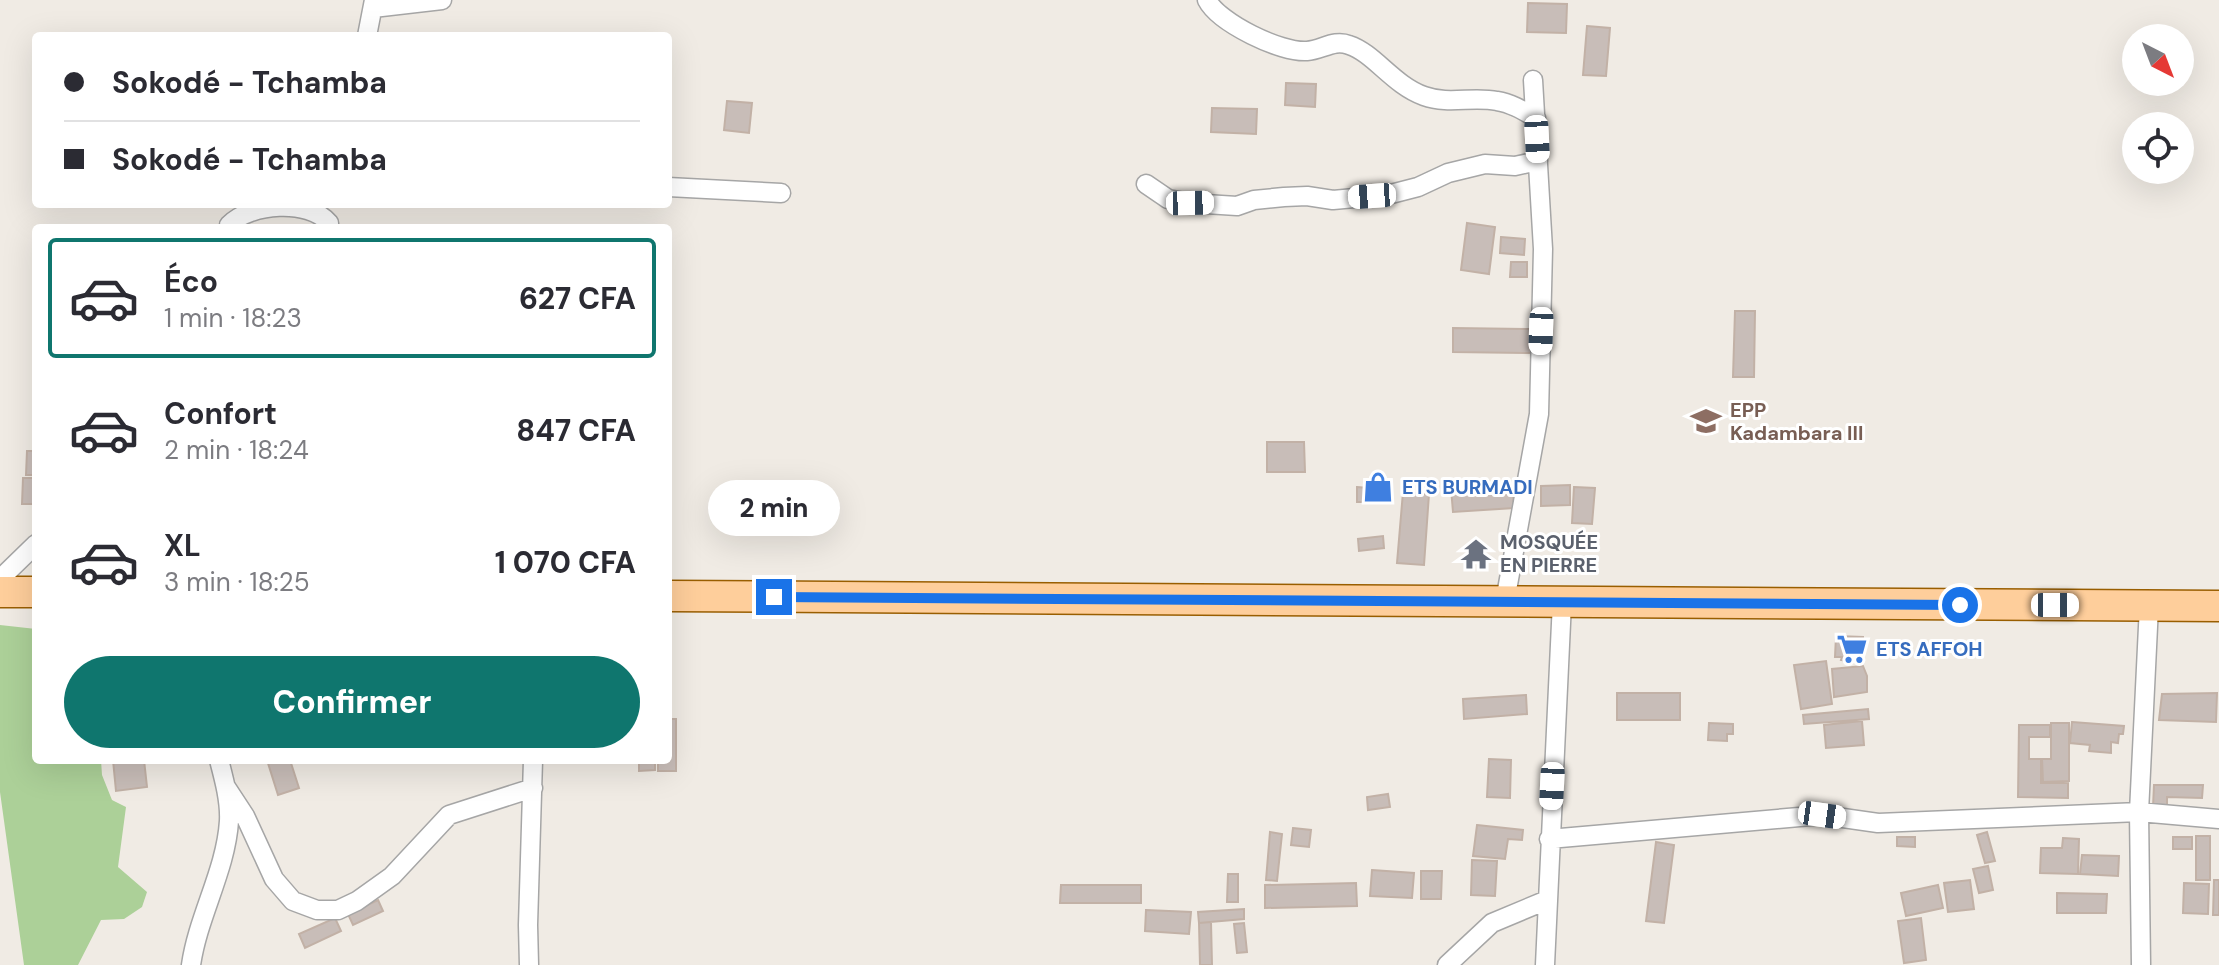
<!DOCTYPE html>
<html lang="fr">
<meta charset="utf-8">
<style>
:root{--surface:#fff;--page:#f2f2f3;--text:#2b2b33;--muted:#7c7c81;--line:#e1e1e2;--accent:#0f766e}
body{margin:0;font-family:"DM Sans",sans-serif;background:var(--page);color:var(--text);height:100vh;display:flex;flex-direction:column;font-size:30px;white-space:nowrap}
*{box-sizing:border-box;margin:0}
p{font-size:26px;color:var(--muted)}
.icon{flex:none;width:44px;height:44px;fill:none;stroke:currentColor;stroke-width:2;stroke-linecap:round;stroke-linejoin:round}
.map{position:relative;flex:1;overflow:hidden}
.drawer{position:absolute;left:32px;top:224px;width:640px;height:540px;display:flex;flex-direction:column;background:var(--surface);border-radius:8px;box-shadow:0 8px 32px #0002}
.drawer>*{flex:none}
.banner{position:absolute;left:32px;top:32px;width:640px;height:176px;border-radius:8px;box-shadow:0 8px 32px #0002;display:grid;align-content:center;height:176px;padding:0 32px;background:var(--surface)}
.needle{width:52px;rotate:138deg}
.controls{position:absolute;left:2122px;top:24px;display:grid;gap:16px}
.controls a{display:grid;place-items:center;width:72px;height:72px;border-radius:50%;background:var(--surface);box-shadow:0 8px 32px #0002;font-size:40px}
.end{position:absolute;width:36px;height:36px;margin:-18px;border:10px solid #1a73e8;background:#fff;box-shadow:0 0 0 4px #fff}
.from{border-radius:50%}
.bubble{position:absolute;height:56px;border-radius:28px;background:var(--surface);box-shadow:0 8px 32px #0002;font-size:26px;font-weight:800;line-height:56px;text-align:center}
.car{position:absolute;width:24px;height:48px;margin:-24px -12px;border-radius:10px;box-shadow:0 0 6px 2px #0007;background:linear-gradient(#fff 24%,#345 0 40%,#fff 0 76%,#345 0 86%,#fff 0)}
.banner b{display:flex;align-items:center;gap:28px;height:76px;font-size:30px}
.banner b+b{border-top:2px solid var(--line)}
.banner i{width:20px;height:20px;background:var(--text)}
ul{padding:14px 0 0;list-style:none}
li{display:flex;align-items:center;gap:24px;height:120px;margin:0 16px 12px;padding:0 16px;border:4px solid transparent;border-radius:8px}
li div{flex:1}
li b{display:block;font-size:30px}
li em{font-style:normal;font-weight:800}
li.on{border-color:var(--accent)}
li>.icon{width:72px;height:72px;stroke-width:1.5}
.button{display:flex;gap:16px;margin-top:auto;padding:16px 32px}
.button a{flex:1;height:92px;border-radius:48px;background:var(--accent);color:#fff;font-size:32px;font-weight:800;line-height:92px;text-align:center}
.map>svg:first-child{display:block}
.forest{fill:#acd098}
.building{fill:#c8bdb8;stroke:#c2b1a6;stroke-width:2}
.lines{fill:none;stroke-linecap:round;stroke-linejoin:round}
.minor-casing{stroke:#a6a6a6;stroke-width:21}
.primary-casing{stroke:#995e00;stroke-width:33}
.minor{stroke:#fff;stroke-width:18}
.primary{stroke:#fece9b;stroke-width:30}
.route{stroke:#1a73e8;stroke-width:10}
.labels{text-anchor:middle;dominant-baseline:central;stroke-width:6;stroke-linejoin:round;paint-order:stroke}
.education-label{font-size:20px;font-weight:bold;fill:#785e54;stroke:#fff;text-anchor:start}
.shop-label{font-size:20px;font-weight:bold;fill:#366cbe;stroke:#fff;text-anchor:start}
.worship-label{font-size:20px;font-weight:bold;fill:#5b616d;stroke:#fff;text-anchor:start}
</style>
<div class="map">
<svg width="2219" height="965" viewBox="0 0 2219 965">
<rect width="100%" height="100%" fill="#f0ebe4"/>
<path class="forest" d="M0 625 36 629V760H101L102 775 112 800 126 807 118 867 147 892 142 907 124 919 101 920 78 965H24L0 792Z"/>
<path class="building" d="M1528 3 1567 4 1566 33 1527 32Z
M1587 26 1610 28 1606 76 1583 75Z
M1286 83 1316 84 1315 107 1285 105Z
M727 101 752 103 749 133 724 130Z
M1212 108 1257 109 1256 134 1211 132Z
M1467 223 1495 227 1489 274 1461 270Z
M1501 237 1525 239 1524 255 1500 253Z
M1511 262H1527V277H1510Z
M1735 311H1755L1754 377H1733Z
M1453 328 1531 329V353L1453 352Z
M1267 442H1304L1305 472H1267Z
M27 451H36V475H26Z
M23 478H36V504H22Z
M1512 484 1514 508 1453 512 1451 488Z
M1570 485V505L1541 506V486Z
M1357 487 1368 488V502H1357Z
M1574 487 1595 488 1592 524 1572 523Z
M1403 492 1429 494 1424 565 1397 563Z
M1383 536 1384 548 1359 551 1358 539Z
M1836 636 1863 637V656L1847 655V661L1841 660 1842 657H1835Z
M1826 661 1832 704 1801 709 1794 665Z
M1863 666 1867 676V692L1834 697 1832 669Z
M1617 693H1680V720H1617Z
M2217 693 2216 722 2159 720 2162 694Z
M1526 695 1527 714 1464 719 1463 699Z
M1868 709 1869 719 1804 724 1803 715Z
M668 719H676V771H658V760H668Z
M1862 721 1864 745 1826 748 1824 725Z
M2072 722 2124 726 2123 734H2119L2118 743 2111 742V753L2089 751 2090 745 2070 743Z
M1709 723 1733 724V734H1727V741L1708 740Z
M2051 723H2069V781L2043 782 2042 759H2051Z
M2019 725H2050V737H2029V759H2041V783H2068V798L2018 797Z
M1489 759 1511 760 1510 798 1487 797Z
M113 760H144L147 787 116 791Z
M267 760H290L299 788 278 795Z
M639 760H655V770L639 771Z
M2154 785H2203L2202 798 2167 797V807H2153Z
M1388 794 1390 807 1368 810 1367 797Z
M1477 825 1523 830 1522 840 1508 839 1505 859 1473 856Z
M1293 828 1311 830 1309 847 1291 845Z
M1270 832 1282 834 1277 881 1266 880Z
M1987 832 1995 861 1985 863 1977 835Z
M2196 836H2210V880H2196Z
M1897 837H1915V847L1897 846Z
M2173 837H2192V849H2173Z
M2063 838 2079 839 2078 874 2040 873 2041 848H2062Z
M1656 842 1674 845 1664 923 1646 921Z
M2082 855 2119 856 2118 876 2080 874Z
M1472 860 1497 861 1495 896 1471 895Z
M1988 866 1993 890 1979 893 1973 869Z
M1372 870 1414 873 1412 898 1370 896Z
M1421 871H1442L1441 899H1421Z
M1228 874H1238V902H1227Z
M1970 880 1974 909 1948 912 1944 883Z
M2214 880H2219V915H2213Z
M1356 883 1357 906 1265 908V885Z
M2184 883 2209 884 2208 914 2183 913Z
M1061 885H1141V903H1060Z
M1938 885 1943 908 1906 916 1901 893Z
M2057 893 2107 894 2106 913H2057Z
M378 900 383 911 353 925 348 914Z
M1244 909V919L1199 923 1198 912Z
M1146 910 1191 912 1189 934 1145 931Z
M335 918 341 931 305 948 299 934Z
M1921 918 1926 960 1904 963 1898 921Z
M1211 922 1212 965H1200L1199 923Z
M1244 923 1247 952 1237 953 1234 924Z"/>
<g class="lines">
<g class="minor-casing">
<path id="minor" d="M1207 0C1219 23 1281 53 1307 51 1322 50 1334 39 1349 45 1374 53 1393 85 1424 96 1449 105 1472 96 1497 101 1511 103 1524 111 1536 118
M373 8 442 0
M367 36 374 0
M1146 184 1168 199 1190 203 1237 206 1254 200 1284 197 1307 196 1333 200 1387 195 1418 187 1448 173 1485 164 1515 166 1538 161
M668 187 781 193
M229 225C250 203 309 199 329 223
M0 579 36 544
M1505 601 1539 414 1543 249 1533 80
M226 787 245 816 274 879 293 901 317 910H338L357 901 392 876 449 815 533 788
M1549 839 1822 815 1878 823 2139 812 2219 819
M191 965C198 916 226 870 229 821 230 801 224 779 219 760
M529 965 528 925 533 760
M1447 965 1492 923 1547 900
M1545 965 1562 602
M2141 965 2139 812 2149 606"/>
</g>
<g class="primary-casing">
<path id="primary" d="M0 592H36
M668 596 2219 606"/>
</g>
<use href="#minor" class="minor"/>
<use href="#primary" class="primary"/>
</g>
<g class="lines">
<path class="route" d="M774 597 1960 605"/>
</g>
<defs>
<g id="school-bare" transform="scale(2.4)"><path d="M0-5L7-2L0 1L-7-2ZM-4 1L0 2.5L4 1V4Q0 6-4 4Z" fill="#8d6e63" stroke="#fff" stroke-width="2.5" paint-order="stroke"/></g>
<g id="shop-bare" transform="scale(2.4)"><path d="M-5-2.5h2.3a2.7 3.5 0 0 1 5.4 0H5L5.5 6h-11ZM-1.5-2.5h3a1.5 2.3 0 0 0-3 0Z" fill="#3f7fe0" stroke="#fff" stroke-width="2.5" paint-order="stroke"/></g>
<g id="temple-bare" transform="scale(2.4)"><path d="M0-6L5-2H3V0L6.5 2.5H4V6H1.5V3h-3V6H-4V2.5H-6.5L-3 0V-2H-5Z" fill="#6b7280" stroke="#fff" stroke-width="2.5" paint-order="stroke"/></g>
<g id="supermarket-bare" transform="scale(2.4)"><path d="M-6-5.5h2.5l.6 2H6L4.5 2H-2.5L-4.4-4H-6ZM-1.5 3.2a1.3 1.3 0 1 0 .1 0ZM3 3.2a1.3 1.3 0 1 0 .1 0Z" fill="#3f7fe0" stroke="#fff" stroke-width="2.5" paint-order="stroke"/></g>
</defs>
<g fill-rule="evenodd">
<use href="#school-bare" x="1706" y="421"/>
<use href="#shop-bare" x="1378" y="487"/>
<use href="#temple-bare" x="1476" y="554"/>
<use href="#supermarket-bare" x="1852" y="649"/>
</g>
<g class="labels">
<g class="education-label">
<text x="1730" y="410">EPP<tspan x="1730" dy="23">Kadambara III</tspan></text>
</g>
<g class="shop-label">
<text x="1402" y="487">ETS BURMADI</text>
<text x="1876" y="649">ETS AFFOH</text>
</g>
<g class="worship-label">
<text x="1500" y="542">MOSQUÉE<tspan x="1500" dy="23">EN PIERRE</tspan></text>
</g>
</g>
</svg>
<div class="controls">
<a><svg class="needle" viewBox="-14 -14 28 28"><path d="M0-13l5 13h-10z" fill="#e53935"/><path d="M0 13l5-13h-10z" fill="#7c7c81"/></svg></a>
<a><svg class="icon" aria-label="locate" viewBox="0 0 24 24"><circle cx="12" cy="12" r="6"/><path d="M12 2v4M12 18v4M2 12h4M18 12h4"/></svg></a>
</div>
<i class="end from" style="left:1960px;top:605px"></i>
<i class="end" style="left:774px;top:597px"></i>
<div class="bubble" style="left:708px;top:480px;width:132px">2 min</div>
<i class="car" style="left:1537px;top:139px;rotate:177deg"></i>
<i class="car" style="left:1372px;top:196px;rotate:266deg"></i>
<i class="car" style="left:1190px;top:203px;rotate:89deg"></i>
<i class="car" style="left:1541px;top:331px;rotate:182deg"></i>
<i class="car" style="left:2055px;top:605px;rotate:90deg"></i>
<i class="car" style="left:1552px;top:786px;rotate:183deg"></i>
<i class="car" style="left:1822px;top:815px;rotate:98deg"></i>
<div class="banner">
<b><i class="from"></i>Sokodé - Tchamba</b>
<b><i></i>Sokodé - Tchamba</b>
</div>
<section class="drawer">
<ul>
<li class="on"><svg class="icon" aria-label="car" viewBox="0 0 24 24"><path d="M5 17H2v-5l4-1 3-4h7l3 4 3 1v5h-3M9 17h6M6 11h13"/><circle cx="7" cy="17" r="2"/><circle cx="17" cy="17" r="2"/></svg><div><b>Éco</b><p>1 min · 18:23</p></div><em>627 CFA</em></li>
<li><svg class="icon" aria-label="car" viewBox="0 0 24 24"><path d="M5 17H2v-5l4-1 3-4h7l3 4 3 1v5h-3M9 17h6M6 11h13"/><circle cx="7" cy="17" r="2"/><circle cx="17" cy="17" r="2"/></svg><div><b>Confort</b><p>2 min · 18:24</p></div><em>847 CFA</em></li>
<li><svg class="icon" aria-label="car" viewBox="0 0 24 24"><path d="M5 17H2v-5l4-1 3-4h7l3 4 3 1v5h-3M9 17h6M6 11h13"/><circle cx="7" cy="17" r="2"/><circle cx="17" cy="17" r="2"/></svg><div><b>XL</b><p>3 min · 18:25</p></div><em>1 070 CFA</em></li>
</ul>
<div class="button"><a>Confirmer</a></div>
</section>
</div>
